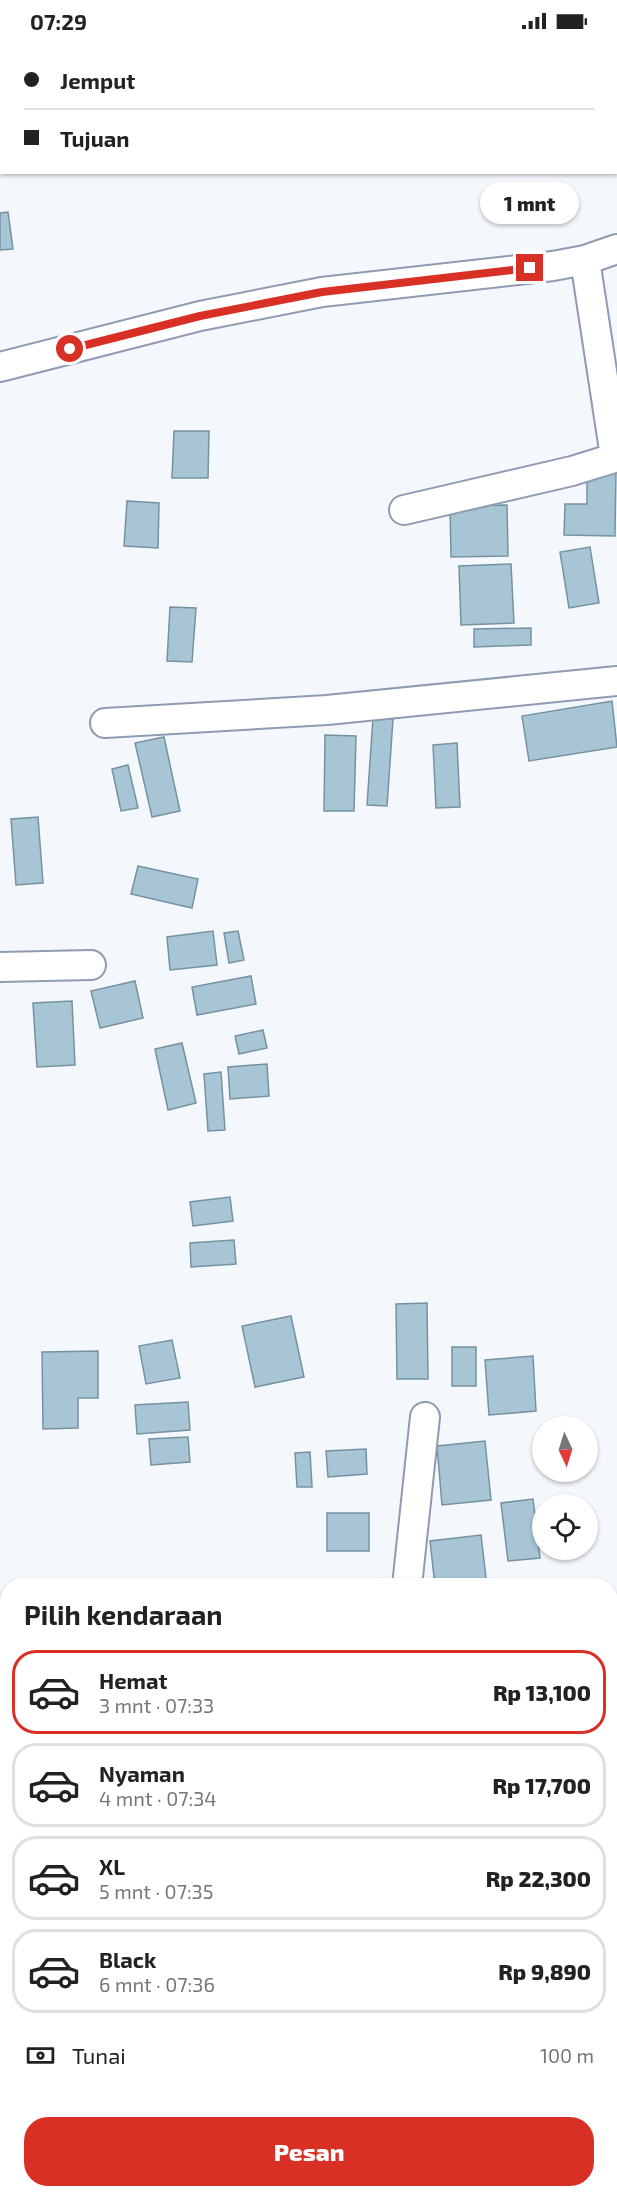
<!DOCTYPE html>
<html lang="id">
<meta charset="utf-8">
<style>
:root{--surface:#fff;--page:#f6f6f6;--text:#222;--muted:#767676;--line:#e0e0e0;--accent:#d93025}
body{margin:0;font-family:"Exo 2",sans-serif;background:var(--page);color:var(--text);height:100vh;display:flex;flex-direction:column;font-size:22px;white-space:nowrap}
*{box-sizing:border-box;margin:0}
p{font-size:20px;color:var(--muted)}
.icon{flex:none;width:33px;height:33px;fill:none;stroke:currentColor;stroke-width:2;stroke-linecap:round;stroke-linejoin:round}
.map{position:relative;flex:1;overflow:hidden}
.panel{position:absolute;left:0px;top:1536px;width:618px;height:620px;display:flex;flex-direction:column;background:var(--surface);border-radius:24px 24px 0 0;box-shadow:0 2px 4px #0004}
.panel>*{flex:none}
.guide{position:absolute;left:0px;top:0px;width:618px;height:132px;box-shadow:0 2px 4px #0004;display:grid;align-content:center;height:132px;padding:0 24px;background:var(--surface)}
.needle{width:39px;rotate:176deg}
.controls{position:absolute;left:532px;top:1374px;display:grid;gap:12px}
.controls a{display:grid;place-items:center;width:66px;height:66px;border-radius:50%;background:var(--surface);box-shadow:0 2px 4px #0004;font-size:30px}
.end{position:absolute;width:27px;height:27px;margin:-14px;border:8px solid #d93025;background:#fff;box-shadow:0 0 0 3px #fff}
.from{border-radius:50%}
.bubble{position:absolute;height:42px;border-radius:21px;background:var(--surface);box-shadow:0 2px 4px #0004;font-size:20px;font-weight:800;line-height:42px;text-align:center}
.guide b{display:flex;align-items:center;gap:21px;height:57px;font-size:22px}
.guide b+b{border-top:2px solid var(--line)}
.guide i{width:15px;height:15px;background:var(--text)}
ul{padding:0;list-style:none}
li{display:flex;align-items:center;gap:18px;height:84px;margin:0 12px 9px;padding:0 12px;border:3px solid var(--line);border-radius:24px}
li div{flex:1}
li b{display:block;font-size:22px}
li em{font-style:normal;font-weight:800}
li.active{border-color:var(--accent)}
li>.icon{width:54px;height:54px;stroke-width:1.5}
h2{padding:0 24px;font-size:27px;line-height:72px}
.pay{display:flex;align-items:center;gap:15px;height:66px;padding:0 24px;font-size:22px}
.pay p{margin-inline-start:auto}
.action{display:flex;gap:12px;margin-top:auto;padding:12px 24px}
.action a{flex:1;height:69px;border-radius:24px;background:var(--accent);color:#fff;font-size:24px;font-weight:800;line-height:69px;text-align:center}
.status{display:flex;justify-content:space-between;align-items:center;height:42px;padding:0 30px;background:var(--surface);direction:ltr}
.status svg{height:16px;fill:currentColor}
.map>svg:first-child{display:block}
.building{fill:#a7c5d5;stroke:#7692a1;stroke-width:1.5}
.lines{fill:none;stroke-linecap:round;stroke-linejoin:round}
.street-casing{stroke:#8e9bb3;stroke-width:32}
.street{stroke:#fff;stroke-width:28}
.route{stroke:#d93025;stroke-width:8}
</style>
<div class="status"><b>07:29</b><svg viewBox="0 0 49 12"><path d="M0 12V9h3v3zM5 12V6h3v6zM10 12V3h3v9zM15 12V0h3v12zM26 1h20v11H26zM47 4h2v5h-2z"/></svg></div>
<div class="map">
<svg width="617" height="2155" viewBox="0 0 617 2155">
<rect width="100%" height="100%" fill="#f4f7fc"/>
<path class="building" d="M8 170 13 207 0 208V171Z
M174 389H209L208 436H172Z
M587 428H616L615 494 564 493 565 462H587Z
M127 459 159 461 158 506 124 504Z
M507 463 508 514 451 515 450 464Z
M590 505 599 561 569 566 560 510Z
M511 522 514 581 461 583 459 524Z
M170 565 196 566 192 620 167 619Z
M531 586V603L474 605V587Z
M612 659 617 705 529 719 522 674Z
M373 676 393 677 387 764 367 763Z
M325 693 356 694 354 769H324Z
M164 695 180 769 152 775 135 701Z
M457 701 460 765 436 766 433 703Z
M128 723 138 766 121 769 112 727Z
M38 775 43 841 16 843 11 777Z
M138 824 198 837 192 866 131 852Z
M213 889 217 923 170 928 167 895Z
M238 889 244 918 229 921 224 891Z
M251 934 256 962 197 973 192 945Z
M135 939 143 976 100 986 91 949Z
M72 959 75 1023 37 1025 33 961Z
M263 988 267 1006 239 1012 235 994Z
M182 1001 196 1061 168 1068 155 1007Z
M267 1022 269 1054 230 1057 228 1025Z
M221 1030 225 1088 208 1089 204 1032Z
M230 1155 233 1179 193 1184 190 1160Z
M234 1198 236 1222 191 1225 190 1201Z
M427 1261 428 1337H397L396 1262Z
M291 1274 304 1335 255 1345 242 1284Z
M172 1298 180 1336 146 1342 139 1304Z
M452 1305H476V1344H452Z
M98 1309V1356H78V1386L43 1387 42 1310Z
M533 1314 536 1369 489 1373 485 1318Z
M188 1360 190 1388 137 1392 135 1363Z
M188 1395 190 1420 151 1423 149 1397Z
M485 1399 491 1458 442 1463 437 1404Z
M366 1407 367 1432 328 1435 326 1409Z
M310 1410 312 1445H297L295 1411Z
M533 1457 540 1516 508 1519 501 1461Z
M327 1471H369V1509H327Z
M481 1493 487 1544H435L430 1499Z
M610 1714H617V1749H610Z"/>
<g class="lines">
<g class="street-casing">
<path id="street" d="M585 218 614 408 617 411
M0 325 200 274 322 250 553 224 585 218 617 207
M404 468 572 429 617 415
M105 681 327 668 617 639
M0 925 91 923
M407 1544 425 1375
M0 1601H8
M610 1625H617
M0 2151 52 2148"/>
</g>
<use href="#street" class="street"/>
</g>
<g class="lines">
<path class="route" d="M70 307 200 274 322 250 530 226"/>
</g>
</svg>
<div class="controls">
<a><svg class="needle" viewBox="-14 -14 28 28"><path d="M0-13l5 13h-10z" fill="#e53935"/><path d="M0 13l5-13h-10z" fill="#767676"/></svg></a>
<a><svg class="icon" aria-label="locate" viewBox="0 0 24 24"><circle cx="12" cy="12" r="6"/><path d="M12 2v4M12 18v4M2 12h4M18 12h4"/></svg></a>
</div>
<i class="end from" style="left:70px;top:307px"></i>
<i class="end" style="left:530px;top:226px"></i>
<div class="bubble" style="left:480px;top:140px;width:99px">1 mnt</div>
<div class="guide">
<b><i class="from"></i>Jemput</b>
<b><i></i>Tujuan</b>
</div>
<section class="panel">
<h2>Pilih kendaraan</h2>
<ul>
<li class="active"><svg class="icon" aria-label="car" viewBox="0 0 24 24"><path d="M5 17H2v-5l4-1 3-4h7l3 4 3 1v5h-3M9 17h6M6 11h13"/><circle cx="7" cy="17" r="2"/><circle cx="17" cy="17" r="2"/></svg><div><b>Hemat</b><p>3 mnt · 07:33</p></div><em>Rp 13,100</em></li>
<li><svg class="icon" aria-label="car" viewBox="0 0 24 24"><path d="M5 17H2v-5l4-1 3-4h7l3 4 3 1v5h-3M9 17h6M6 11h13"/><circle cx="7" cy="17" r="2"/><circle cx="17" cy="17" r="2"/></svg><div><b>Nyaman</b><p>4 mnt · 07:34</p></div><em>Rp 17,700</em></li>
<li><svg class="icon" aria-label="car" viewBox="0 0 24 24"><path d="M5 17H2v-5l4-1 3-4h7l3 4 3 1v5h-3M9 17h6M6 11h13"/><circle cx="7" cy="17" r="2"/><circle cx="17" cy="17" r="2"/></svg><div><b>XL</b><p>5 mnt · 07:35</p></div><em>Rp 22,300</em></li>
<li><svg class="icon" aria-label="car" viewBox="0 0 24 24"><path d="M5 17H2v-5l4-1 3-4h7l3 4 3 1v5h-3M9 17h6M6 11h13"/><circle cx="7" cy="17" r="2"/><circle cx="17" cy="17" r="2"/></svg><div><b>Black</b><p>6 mnt · 07:36</p></div><em>Rp 9,890</em></li>
</ul>
<div class="pay"><svg class="icon" aria-label="cash" viewBox="0 0 24 24"><path d="M3 7h18v10H3z"/><circle cx="12" cy="12" r="2"/></svg>Tunai<p>100 m</p></div>
<div class="action"><a>Pesan</a></div>
</section>
</div>
